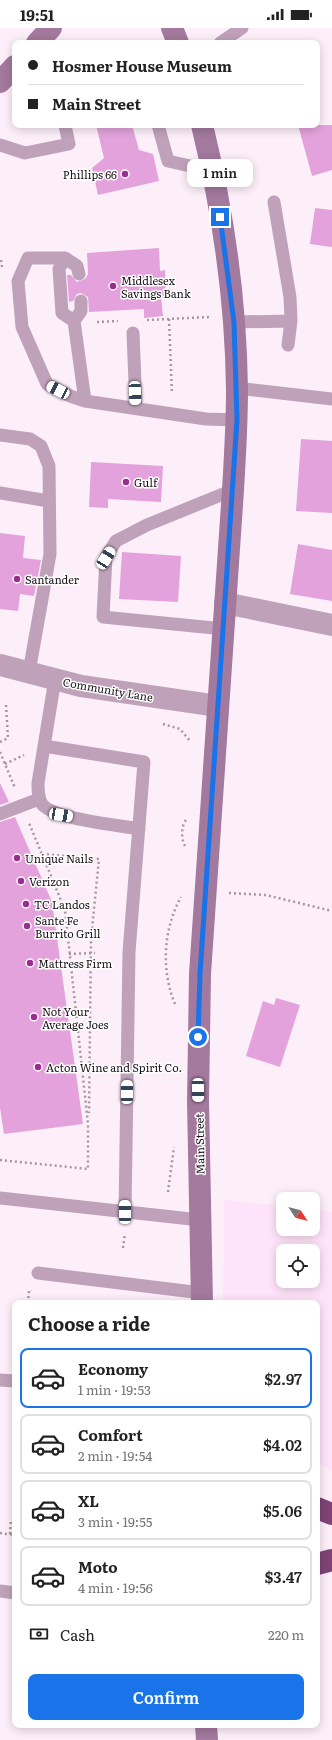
<!DOCTYPE html>
<meta charset="utf-8">
<style>
:root{--surface:#fff;--page:#f6f6f6;--text:#222;--muted:#767676;--line:#e0e0e0;--accent:#1a73e8}
body{margin:0;font-family:Literata,serif;background:var(--page);color:var(--text);height:100vh;display:flex;flex-direction:column;font-size:15px;white-space:nowrap}
*{box-sizing:border-box;margin:0}
p{font-size:13px;color:var(--muted)}
.icon{flex:none;width:22px;height:22px;fill:none;stroke:currentColor;stroke-width:2;stroke-linecap:round;stroke-linejoin:round}
.map{position:relative;flex:1;overflow:hidden}
.drawer{position:absolute;left:12px;top:1272px;width:308px;height:428px;display:flex;flex-direction:column;background:var(--surface);border-radius:8px;box-shadow:0 2px 10px #0003}
.drawer>*{flex:none}
.top-card{position:absolute;left:12px;top:12px;width:308px;height:88px;border-radius:8px;box-shadow:0 2px 10px #0003;display:grid;align-content:center;height:88px;padding:0 16px;background:var(--surface)}
.needle{width:26px;rotate:126deg}
.tools{position:absolute;left:276px;top:1164px;display:grid;gap:8px}
.tools a{display:grid;place-items:center;width:44px;height:44px;border-radius:8px;background:var(--surface);box-shadow:0 2px 10px #0003;font-size:20px}
.end{position:absolute;width:18px;height:18px;margin:-9px;border:5px solid #1a73e8;background:#fff;box-shadow:0 0 0 2px #fff}
.from{border-radius:50%}
.bubble{position:absolute;height:28px;border-radius:8px;background:var(--surface);box-shadow:0 2px 10px #0003;font-size:13px;font-weight:600;line-height:28px;text-align:center}
.car{position:absolute;width:12px;height:24px;margin:-12px -6px;border-radius:5px;box-shadow:0 0 3px 1px #0007;background:linear-gradient(#fff 24%,#345 0 40%,#fff 0 76%,#345 0 86%,#fff 0)}
.top-card b{display:flex;align-items:center;gap:14px;height:38px;font-size:15px}
.top-card b+b{border-top:1px solid var(--line)}
.top-card i{width:10px;height:10px;background:var(--text)}
ul{padding:0;list-style:none}
li{display:flex;align-items:center;gap:12px;height:60px;margin:0 8px 6px;padding:0 8px;border:2px solid var(--line);border-radius:8px}
li div{flex:1}
li b{display:block;font-size:15px}
li em{font-style:normal;font-weight:600}
li.selected{border-color:var(--accent)}
li>.icon{width:36px;height:36px;stroke-width:1.5}
h2{padding:0 16px;font-size:18px;line-height:48px}
.pay{display:flex;align-items:center;gap:10px;height:44px;padding:0 16px;font-size:15px}
.pay p{margin-inline-start:auto}
.action{display:flex;gap:8px;margin-top:auto;padding:8px 16px}
.action a{flex:1;height:46px;border-radius:8px;background:var(--accent);color:#fff;font-size:16px;font-weight:600;line-height:46px;text-align:center}
.status{display:flex;justify-content:space-between;align-items:center;height:28px;padding:0 20px;background:var(--surface);direction:ltr}
.status svg{height:11px;fill:currentColor}
.map>svg:first-child{display:block}
.built{fill:#ffe3fa;fill-rule:evenodd}
.building{fill:#e3a2db}
.lines{fill:none;stroke-linecap:round;stroke-linejoin:round}
.path{stroke:#a398a1;stroke-width:2.5;stroke-dasharray:2 3;stroke-linecap:butt}
.lane{stroke:#bfa2ba;stroke-width:13}
.street{stroke:#bfa2ba;stroke-width:22}
.secondary{stroke:#a3799e;stroke-width:22}
.highway{stroke:#7d4377;stroke-width:22}
.route{stroke:#1a73e8;stroke-width:5}
.poi-dot{fill:#992e90;stroke:#fff;stroke-width:1.5}
.labels{text-anchor:middle;dominant-baseline:central;stroke-width:3;stroke-linejoin:round;paint-order:stroke}
.poi-label{font-size:11px;fill:#181117;stroke:#fff;text-anchor:start}
.street-label{font-size:11px;fill:#181117;stroke:#fff}
</style>
<div class="status"><b>19:51</b><svg viewBox="0 0 49 12"><path d="M0 12V9h3v3zM5 12V6h3v6zM10 12V3h3v9zM15 12V0h3v12zM26 1h20v11H26zM47 4h2v5h-2z"/></svg></div>
<div class="map">
<svg width="332" height="1712" viewBox="0 0 332 1712">
<rect width="100%" height="100%" fill="#fdeffa"/>
<path class="built" d="M224 1172 283 1178V1201H313V1181L332 1184V1443L317 1435V1275H223ZM283 1223H313V1253H283Z"/>
<path class="building" d="M96 97H132L139 122 153 126 159 153 98 167 92 140 104 130Z
M298 97H332V142L312 148Z
M315 180 332 182V219L310 216Z
M159 220 160 243 165 242 166 269H161L163 288 144 290V281L89 284 88 269 81 265 77 266 73 273 69 274 67 247H71L77 254 85 251 88 246 87 225Z
M301 411 332 413V485L296 483Z
M91 434 163 438 161 474 108 471V480L89 479Z
M0 505 25 508 23 530 41 532 34 568 20 566 18 583 0 581Z
M298 516 332 522V573L290 566Z
M122 524 181 528 178 574 119 571Z
M0 755 9 774 0 777Z
M15 789 52 874 83 1096 4 1106 0 1080V794Z
M276 970 300 977 280 1039 246 1028 263 973 274 977Z"/>
<g class="lines">
<path class="path" d="M1 232 2 239
M169 291 172 366
M147 292 210 289
M97 294 118 293
M163 696 180 701 191 714
M0 714 8 710 6 677
M0 724 15 760
M5 736 24 727
M185 818C181 811 181 798 186 792
M42 826 99 831 91 911 89 1085
M229 865 266 867 332 883
M69 926 95 925
M175 976C161 942 163 902 181 869
M0 1132 88 1141V1096L65 882 29 795
M168 1164 174 1119
M123 1220 125 1205
M28 1275 29 1262 31 1263
M0 1505 15 1507
M10 1506 11 1492H15"/>
<path class="lane" d="M220 15 242 0
M158 97 168 133 212 143
M0 117 25 125 69 116 65 97
M274 174 290 269 291 293 288 317
M65 230 59 241 62 285 74 293
M79 246 77 238 65 230H28L18 253 22 299 47 356 70 368 85 373 206 391 237 392
M81 273V283L74 293 85 373
M234 294 291 293
M133 305 136 380
M237 360 332 371
M0 407 30 411 41 418 49 438 50 526 29 644
M0 465 49 473
M224 601 103 589 106 529 116 513 147 497 233 462
M55 651 38 755C38 762 38 770 42 776 52 791 119 797 139 801
M44 718 144 734 129 924 125 1184
M0 786 39 771
M0 1170 200 1192
M38 1245 202 1265
M0 1352 15 1353
M0 1563 15 1565"/>
<path class="street" d="M225 575 332 597
M0 637 81 658 218 678"/>
<path class="secondary" d="M172 0 178 15
M37 15 51 0
M0 54 15 38
M202 97C223 183 236 273 237 362 237 395 235 429 233 462L200 946 198 1073 202 1275
M206 1697 207 1712"/>
<path class="highway" d="M317 1480 332 1486
M317 1536 332 1532"/>
</g>
<g class="lines">
<path class="route" d="M198 1009 200 946 237 392 234 294 220 189"/>
</g>
<g class="poi-dot">
<circle cx="125" cy="146" r="4"/>
<circle cx="113" cy="258" r="4"/>
<circle cx="126" cy="454" r="4"/>
<circle cx="17" cy="551" r="4"/>
<circle cx="17" cy="830" r="4"/>
<circle cx="21" cy="853" r="4"/>
<circle cx="26" cy="876" r="4"/>
<circle cx="27" cy="898" r="4"/>
<circle cx="30" cy="935" r="4"/>
<circle cx="34" cy="989" r="4"/>
<circle cx="38" cy="1039" r="4"/>
</g>
<g class="labels">
<g class="poi-label">
<text x="117" y="146" text-anchor="end">Phillips 66</text>
<text x="121" y="252">Middlesex<tspan x="121" dy="13">Savings Bank</tspan></text>
<text x="134" y="454">Gulf</text>
<text x="25" y="551">Santander</text>
<text x="25" y="830">Unique Nails</text>
<text x="29" y="853">Verizon</text>
<text x="34" y="876">TC Landos</text>
<text x="35" y="892">Sante Fe<tspan x="35" dy="13">Burrito Grill</tspan></text>
<text x="38" y="935">Mattress Firm</text>
<text x="42" y="983">Not Your<tspan x="42" dy="13">Average Joes</tspan></text>
<text x="46" y="1039">Acton Wine and Spirit Co.</text>
</g>
<g class="street-label">
<text transform="translate(108 661) rotate(10)">Community Lane</text>
<text transform="translate(199 1116) rotate(-91)">Main Street</text>
</g>
</g>
</svg>
<div class="tools">
<a><svg class="needle" viewBox="-14 -14 28 28"><path d="M0-13l5 13h-10z" fill="#e53935"/><path d="M0 13l5-13h-10z" fill="#767676"/></svg></a>
<a><svg class="icon" aria-label="locate" viewBox="0 0 24 24"><circle cx="12" cy="12" r="6"/><path d="M12 2v4M12 18v4M2 12h4M18 12h4"/></svg></a>
</div>
<i class="end from" style="left:198px;top:1009px"></i>
<i class="end" style="left:220px;top:189px"></i>
<div class="bubble" style="left:187px;top:131px;width:66px">1 min</div>
<i class="car" style="left:58px;top:362px;rotate:297deg"></i>
<i class="car" style="left:135px;top:365px;rotate:178deg"></i>
<i class="car" style="left:106px;top:530px;rotate:32deg"></i>
<i class="car" style="left:61px;top:787px;rotate:100deg"></i>
<i class="car" style="left:198px;top:1062px;rotate:179deg"></i>
<i class="car" style="left:127px;top:1064px;rotate:1deg"></i>
<i class="car" style="left:125px;top:1184px;rotate:0deg"></i>
<div class="top-card">
<b><i class="from"></i>Hosmer House Museum</b>
<b><i></i>Main Street</b>
</div>
<section class="drawer">
<h2>Choose a ride</h2>
<ul>
<li class="selected"><svg class="icon" aria-label="car" viewBox="0 0 24 24"><path d="M5 17H2v-5l4-1 3-4h7l3 4 3 1v5h-3M9 17h6M6 11h13"/><circle cx="7" cy="17" r="2"/><circle cx="17" cy="17" r="2"/></svg><div><b>Economy</b><p>1 min · 19:53</p></div><em>$2.97</em></li>
<li><svg class="icon" aria-label="car" viewBox="0 0 24 24"><path d="M5 17H2v-5l4-1 3-4h7l3 4 3 1v5h-3M9 17h6M6 11h13"/><circle cx="7" cy="17" r="2"/><circle cx="17" cy="17" r="2"/></svg><div><b>Comfort</b><p>2 min · 19:54</p></div><em>$4.02</em></li>
<li><svg class="icon" aria-label="car" viewBox="0 0 24 24"><path d="M5 17H2v-5l4-1 3-4h7l3 4 3 1v5h-3M9 17h6M6 11h13"/><circle cx="7" cy="17" r="2"/><circle cx="17" cy="17" r="2"/></svg><div><b>XL</b><p>3 min · 19:55</p></div><em>$5.06</em></li>
<li><svg class="icon" aria-label="car" viewBox="0 0 24 24"><path d="M5 17H2v-5l4-1 3-4h7l3 4 3 1v5h-3M9 17h6M6 11h13"/><circle cx="7" cy="17" r="2"/><circle cx="17" cy="17" r="2"/></svg><div><b>Moto</b><p>4 min · 19:56</p></div><em>$3.47</em></li>
</ul>
<div class="pay"><svg class="icon" aria-label="cash" viewBox="0 0 24 24"><path d="M3 7h18v10H3z"/><circle cx="12" cy="12" r="2"/></svg>Cash<p>220 m</p></div>
<div class="action"><a>Confirm</a></div>
</section>
</div>
